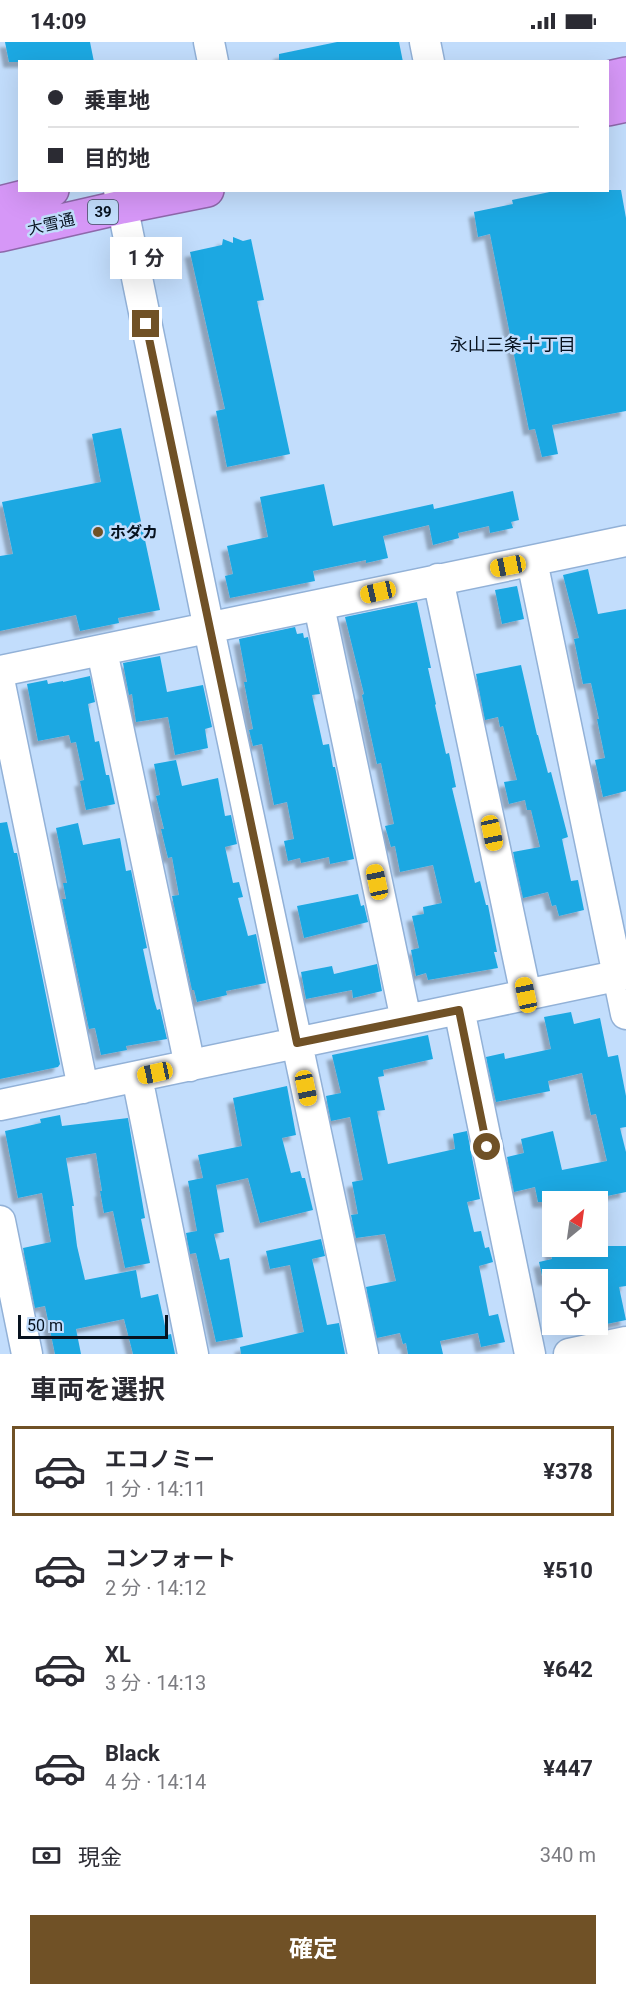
<!DOCTYPE html>
<html lang="ja">
<meta charset="utf-8">
<style>
:root{--surface:#fff;--page:#f7f7f7;--text:#2b2b33;--muted:#7c7c81;--line:#e1e1e2;--accent:#705126}
body{margin:0;font-family:Roboto,"Noto Sans JP",sans-serif;background:var(--page);color:var(--text);height:100vh;display:flex;flex-direction:column;font-size:22px;white-space:nowrap}
*{box-sizing:border-box;margin:0}
p{font-size:20px;color:var(--muted)}
.icon{flex:none;width:33px;height:33px;fill:none;stroke:currentColor;stroke-width:2;stroke-linecap:round;stroke-linejoin:round}
.map{position:relative;height:1312px;overflow:hidden}
.drawer{display:flex;flex-direction:column;background:var(--surface);flex:1}
.drawer>*{flex:none}
.guide{position:absolute;left:18px;top:18px;width:591px;height:132px;border-radius:0px;box-shadow:0 6px 24px #0002;display:grid;align-content:center;height:132px;padding:0 30px;background:var(--surface)}
.needle{width:39px;rotate:29deg}
.buttons{position:absolute;left:542px;top:1149px;display:grid;gap:12px}
.buttons a{display:grid;place-items:center;width:66px;height:66px;border-radius:0px;background:var(--surface);box-shadow:0 6px 24px #0002;font-size:30px}
.scale{position:absolute;left:18px;bottom:15px;width:150px;box-sizing:border-box;padding-left:6px;border:3px solid #07121f;border-top:0;font-size:16px;line-height:21px;white-space:nowrap;color:#07121f;-webkit-text-stroke:4px #c2ddfc;paint-order:stroke}
.end{position:absolute;width:27px;height:27px;margin:-14px;border:8px solid #705126;background:#fff;box-shadow:0 0 0 3px #fff}
.from{border-radius:50%}
.bubble{position:absolute;height:42px;border-radius:0px;background:var(--surface);box-shadow:0 6px 24px #0002;font-size:20px;font-weight:700;line-height:42px;text-align:center}
.car{position:absolute;width:18px;height:36px;margin:-18px -9px;border-radius:8px;box-shadow:0 0 4px 2px #0007;background:linear-gradient(#f5c518 24%,#345 0 40%,#f5c518 0 76%,#345 0 86%,#f5c518 0)}
.guide b{display:flex;align-items:center;gap:21px;height:57px;font-size:22px}
.guide b+b{border-top:2px solid var(--line)}
.guide i{width:15px;height:15px;background:var(--text)}
ul{padding:0;list-style:none}
li{display:flex;align-items:center;gap:18px;height:90px;margin:0 12px 9px;padding:0 18px;border:3px solid transparent;border-radius:0px}
li div{flex:1}
li b{display:block;font-size:22px}
li em{font-style:normal;font-weight:700}
li.on{border-color:var(--accent)}
li>.icon{width:54px;height:54px;stroke-width:1.5}
h2{padding:0 30px;font-size:27px;line-height:72px}
.pay{display:flex;align-items:center;gap:15px;height:66px;padding:0 30px;font-size:22px}
.pay p{margin-inline-start:auto}
.button{display:flex;gap:12px;margin-top:auto;padding:12px 30px}
.button a{flex:1;height:69px;border-radius:0px;background:var(--accent);color:#fff;font-size:24px;font-weight:700;line-height:69px;text-align:center}
.status{display:flex;justify-content:space-between;align-items:center;height:42px;padding:0 30px;background:var(--surface);direction:ltr}
.status svg{height:16px;fill:currentColor}
.map>svg:first-child{display:block}
.building{fill:#1ca8e2;filter:url(#shadow)}
.lines{fill:none;stroke-linecap:round;stroke-linejoin:round}
.minor-casing{stroke:#92b1d7;stroke-width:33}
.highway-casing{stroke:#8e68ab;stroke-width:36}
.minor{stroke:#fff;stroke-width:30}
.highway{stroke:#d697f7;stroke-width:33}
.route{stroke:#705126;stroke-width:8}
.poi-dot{fill:#705126;stroke:#c2ddfc;stroke-width:2}
.labels{text-anchor:middle;dominant-baseline:central;stroke-width:5;stroke-linejoin:round;paint-order:stroke}
.shield{fill:#c2ddfc;stroke:#3f4f61;stroke-width:1.5}
.shield-label{font-size:15px;font-weight:bold;fill:#07121f}
.street-label{font-size:16px;fill:#07121f;stroke:#c2ddfc}
.poi-label{font-size:16px;font-weight:bold;fill:#07121f;stroke:#c2ddfc;text-anchor:start}
.neighbourhood-label{font-size:18px;fill:#07121f;stroke:#c2ddfc}
</style>
<div class="status"><b>14:09</b><svg viewBox="0 0 49 12"><path d="M0 12V9h3v3zM5 12V6h3v6zM10 12V3h3v9zM15 12V0h3v12zM26 1h20v11H26zM47 4h2v5h-2z"/></svg></div>
<div class="map">
<svg width="626" height="1312" viewBox="0 0 626 1312">
<defs>
<filter id="shadow"><feDropShadow dx="-5.5" dy="5.5" stdDeviation="1.5" flood-color="#0004"/></filter>
</defs>
<rect width="100%" height="100%" fill="#c2ddfc"/>
<path class="building" d="M5 0H90L94 20H9Z
M337 0H399L403 20H279V12Z
M559 148H621L626 176V369L552 383 558 412 542 415 535 387 529 388 490 192 478 195 474 170 513 162 512 158Z
M233 195 243 199 251 197 264 258 257 259 290 412 227 425 216 369 225 367 190 210 222 203 223 197 233 201Z
M121 386 160 568 118 576 119 581 80 589 76 573 0 589V514L13 512 2 460 101 440 92 392Z
M324 442 333 484 433 462 434 467 513 449 519 478 511 480 513 486 490 491 489 484 458 491 459 496 433 503 429 483 383 494 388 516 366 521V518L313 529 315 539 230 556 225 534 233 532 227 504 268 495 260 455Z
M588 527 598 572 626 567V749L603 755 595 718 605 716 597 677H599L591 641 583 642 574 597 579 596 563 533Z
M517 544 524 577 502 582 495 548Z
M417 560 431 626H428L436 662 435 663 446 712 449 711 456 745 452 746 475 841 480 839 486 863H488L497 910H494L498 926 428 938 426 931 416 934 411 908 419 906 412 874 424 872 423 865 442 861 433 823 400 830 395 804 391 805 385 784 394 782 381 721 377 722 362 653 364 652 345 575Z
M295 585 297 592 303 591 304 596 308 595 320 652 312 653 323 703 329 702 333 725H335L354 817 330 822 329 815 301 821 300 816 288 819 284 799 294 797 287 760 274 763 262 702 253 704 249 688 253 687 244 640H247L239 597Z
M160 614 167 650 203 643 212 685 205 687 208 706 175 713 168 675 136 680 132 652 129 653 123 621Z
M521 623 537 693H538L548 731 551 730 568 795 562 797 571 839 578 838 584 868 559 874 556 863 552 864 548 850 523 856 513 810 540 805 531 768H527L525 758 509 762 504 740 517 738 503 684 500 685 498 675 485 678 476 632Z
M90 634 95 660 88 662 95 700 99 699 106 733H109L115 762 86 768 80 739 84 738 76 700 71 701 69 693 38 699 27 642 47 638 48 642 63 639V640Z
M176 718 182 744 218 736 225 774 231 773 237 802 225 805 233 841 239 840 243 855 238 856 248 894 256 892 266 941 226 949 227 953 197 960 194 948H192L172 854 179 853 172 815 168 816 161 787H164L156 754 160 753 154 722Z
M7 780 14 811H17L60 1022 58 1025 0 1037V781Z
M78 781 83 803 120 796 126 829 131 828 147 906 143 907 154 958 157 968 160 967 167 997 126 1004 127 1008 101 1013 95 986 89 987 62 857H66L63 841H67L56 786Z
M358 852 361 864 364 863 368 880 304 896 297 864Z
M377 922 382 949 353 956 352 948 306 957 301 930 332 924 334 932Z
M571 970 574 982 600 976 608 1015 618 1013 626 1054V1085L620 1086 626 1110V1150L579 1160H538L535 1145 514 1150 507 1115 524 1111 521 1097 553 1089 562 1128 607 1119 596 1072 591 1073 582 1031 548 1039 550 1049 496 1060 486 1015 504 1011 505 1017 551 1007 544 975Z
M428 993 433 1017 383 1028 384 1034 378 1035 385 1068 377 1069 388 1122 455 1107 453 1092 467 1089 480 1157 467 1160 474 1190 481 1189 485 1206 489 1205 493 1220 479 1224 489 1274 498 1272 505 1300 481 1305 478 1291 440 1299 443 1312H408L406 1301 403 1302 400 1291 377 1296 366 1245 396 1239 385 1192 356 1196 351 1173 358 1172 352 1140 363 1138 350 1075 331 1079 326 1054 341 1051 332 1013Z
M287 1044 296 1093 282 1096 291 1131 300 1129 302 1136H305L313 1168 260 1181 248 1136 216 1143 224 1190 214 1192 220 1218 229 1216 243 1295 216 1300 196 1211 190 1212 186 1191 197 1189 188 1139 203 1136 198 1113 242 1104 233 1056Z
M60 1073 62 1084 128 1076 145 1176 141 1177 150 1221 125 1226 113 1169 104 1171 100 1149H102L96 1111 66 1116 74 1164H72L77 1204 85 1238 136 1228 141 1256 158 1252 167 1293 171 1292 175 1312H133L124 1277 76 1287 81 1312H55L45 1264 35 1266 23 1206 51 1200 42 1151 18 1156 5 1089 41 1081 40 1077Z
M321 1197 325 1214 312 1217 327 1283 339 1281 345 1312H241L240 1305 304 1290 290 1223 270 1227 266 1209Z
M549 1204H626V1244L619 1245 626 1278 597 1284V1238H543L539 1220 552 1217Z"/>
<g class="lines">
<g class="minor-casing">
<path id="minor" d="M209 0 213 20
M425 0 429 20
M119 148 209 587 363 1312
M532 519 626 972
M438 537 526 953
M319 564 406 978
M102 609 190 1024
M0 629 626 499
M0 642 83 1046
M459 967 530 1312
M137 1035 193 1312
M0 1063 626 932
M0 1179 27 1312
M569 1312 626 1300"/>
</g>
<g class="highway-casing">
<path id="highway" d="M608 36 626 32
M608 67 626 63
M0 161 52 148
M0 193 122 165 207 148"/>
</g>
<use href="#minor" class="minor"/>
<use href="#highway" class="highway"/>
</g>
<g class="lines">
<path class="route" d="M146 282 297 1001 459 968 487 1105"/>
</g>
<circle class="poi-dot" cx="98" cy="490" r="6"/>
<g class="labels">
<rect class="shield" x="88" y="158" width="30" height="24" rx="4.5"/>
<g class="shield-label">
<text x="103" y="170">39</text>
</g>
<g class="street-label">
<text transform="translate(51 182) rotate(-13)">大雪通</text>
</g>
<g class="poi-label">
<text x="110" y="490">ホダカ</text>
</g>
<g class="neighbourhood-label">
<text x="513" y="302">永山三条十丁目</text>
</g>
</g>
</svg>
<div class="buttons">
<a><svg class="needle" viewBox="-14 -14 28 28"><path d="M0-13l5 13h-10z" fill="#e53935"/><path d="M0 13l5-13h-10z" fill="#7c7c81"/></svg></a>
<a><svg class="icon" aria-label="locate" viewBox="0 0 24 24"><circle cx="12" cy="12" r="6"/><path d="M12 2v4M12 18v4M2 12h4M18 12h4"/></svg></a>
</div>
<div class="scale">50 m</div>
<i class="end from" style="left:487px;top:1105px"></i>
<i class="end" style="left:146px;top:282px"></i>
<div class="bubble" style="left:110px;top:195px;width:72px">1 分</div>
<i class="car" style="left:508px;top:524px;rotate:259deg"></i>
<i class="car" style="left:378px;top:550px;rotate:257deg"></i>
<i class="car" style="left:492px;top:791px;rotate:168deg"></i>
<i class="car" style="left:377px;top:840px;rotate:348deg"></i>
<i class="car" style="left:526px;top:953px;rotate:348deg"></i>
<i class="car" style="left:155px;top:1031px;rotate:258deg"></i>
<i class="car" style="left:306px;top:1046px;rotate:168deg"></i>
<div class="guide">
<b><i class="from"></i>乗車地</b>
<b><i></i>目的地</b>
</div>
</div>
<section class="drawer">
<h2>車両を選択</h2>
<ul>
<li class="on"><svg class="icon" aria-label="car" viewBox="0 0 24 24"><path d="M5 17H2v-5l4-1 3-4h7l3 4 3 1v5h-3M9 17h6M6 11h13"/><circle cx="7" cy="17" r="2"/><circle cx="17" cy="17" r="2"/></svg><div><b>エコノミー</b><p>1 分 · 14:11</p></div><em>¥378</em></li>
<li><svg class="icon" aria-label="car" viewBox="0 0 24 24"><path d="M5 17H2v-5l4-1 3-4h7l3 4 3 1v5h-3M9 17h6M6 11h13"/><circle cx="7" cy="17" r="2"/><circle cx="17" cy="17" r="2"/></svg><div><b>コンフォート</b><p>2 分 · 14:12</p></div><em>¥510</em></li>
<li><svg class="icon" aria-label="car" viewBox="0 0 24 24"><path d="M5 17H2v-5l4-1 3-4h7l3 4 3 1v5h-3M9 17h6M6 11h13"/><circle cx="7" cy="17" r="2"/><circle cx="17" cy="17" r="2"/></svg><div><b>XL</b><p>3 分 · 14:13</p></div><em>¥642</em></li>
<li><svg class="icon" aria-label="car" viewBox="0 0 24 24"><path d="M5 17H2v-5l4-1 3-4h7l3 4 3 1v5h-3M9 17h6M6 11h13"/><circle cx="7" cy="17" r="2"/><circle cx="17" cy="17" r="2"/></svg><div><b>Black</b><p>4 分 · 14:14</p></div><em>¥447</em></li>
</ul>
<div class="pay"><svg class="icon" aria-label="cash" viewBox="0 0 24 24"><path d="M3 7h18v10H3z"/><circle cx="12" cy="12" r="2"/></svg>現金<p>340 m</p></div>
<div class="button"><a>確定</a></div>
</section>
